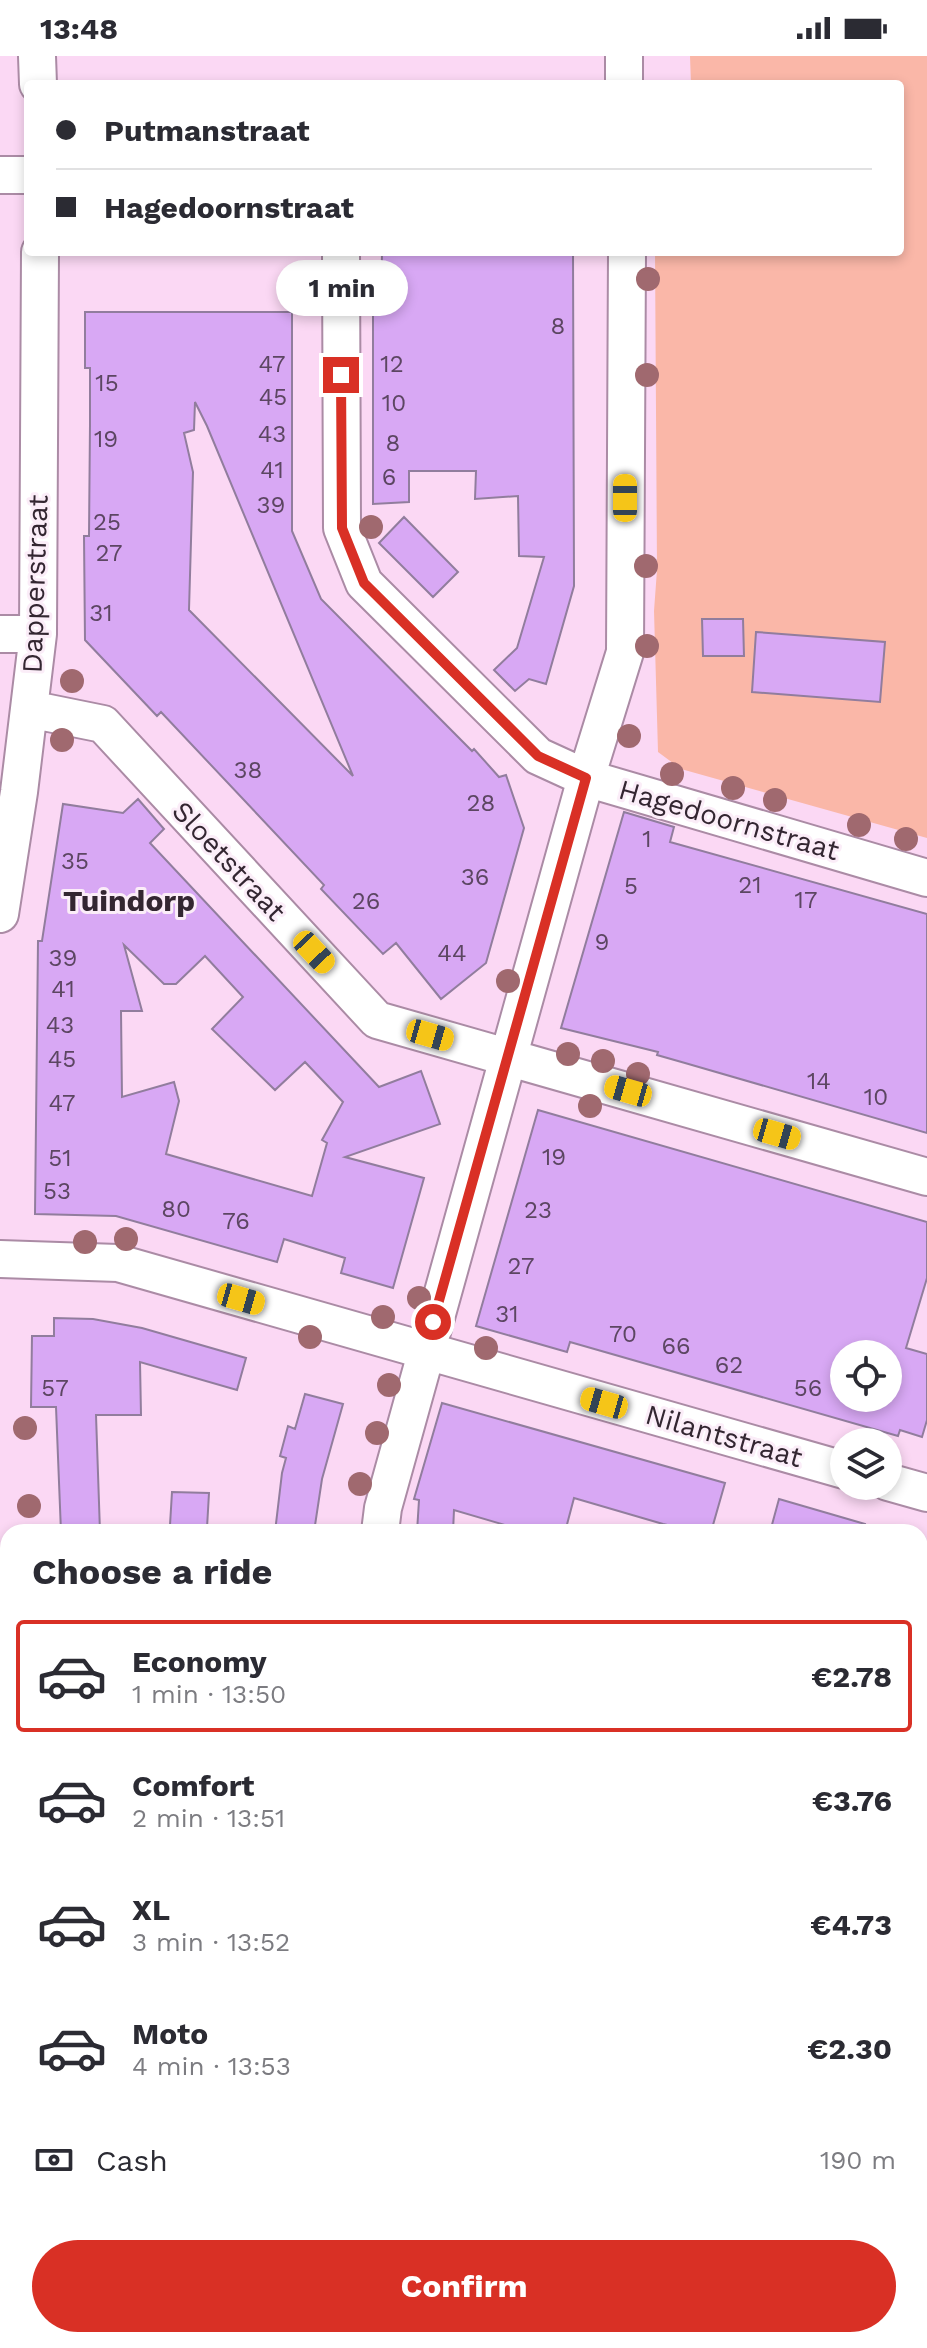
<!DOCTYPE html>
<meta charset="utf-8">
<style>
:root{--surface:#fff;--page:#f2f2f3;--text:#2b2b33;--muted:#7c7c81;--line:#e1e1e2;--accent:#d93025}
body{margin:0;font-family:"Work Sans",sans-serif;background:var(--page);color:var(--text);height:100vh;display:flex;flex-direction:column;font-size:30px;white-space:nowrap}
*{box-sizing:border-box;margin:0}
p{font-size:26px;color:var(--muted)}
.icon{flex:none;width:44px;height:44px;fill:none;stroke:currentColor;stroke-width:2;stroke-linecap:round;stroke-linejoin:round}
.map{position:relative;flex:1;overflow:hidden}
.panel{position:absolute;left:0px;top:1468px;width:928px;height:824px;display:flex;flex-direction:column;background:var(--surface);border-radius:24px 24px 0 0;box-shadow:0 4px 12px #0003}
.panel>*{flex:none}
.guide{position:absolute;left:24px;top:24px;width:880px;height:176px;border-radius:8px;box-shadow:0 4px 12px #0003;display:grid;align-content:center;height:176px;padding:0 32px;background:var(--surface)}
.fabs{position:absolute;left:830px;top:1284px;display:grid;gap:16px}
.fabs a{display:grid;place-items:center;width:72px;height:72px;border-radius:50%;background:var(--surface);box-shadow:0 4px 12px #0003;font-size:40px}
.end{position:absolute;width:36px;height:36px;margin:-18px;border:10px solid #d93025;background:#fff;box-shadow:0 0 0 4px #fff}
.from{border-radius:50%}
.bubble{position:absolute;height:56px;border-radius:28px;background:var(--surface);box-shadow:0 4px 12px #0003;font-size:26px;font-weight:700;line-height:56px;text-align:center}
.car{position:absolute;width:24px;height:48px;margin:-24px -12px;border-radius:10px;box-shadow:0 0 6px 2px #0007;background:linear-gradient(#f5c518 24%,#345 0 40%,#f5c518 0 76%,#345 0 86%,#f5c518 0)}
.guide b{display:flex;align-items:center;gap:28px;height:76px;font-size:30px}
.guide b+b{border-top:2px solid var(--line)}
.guide i{width:20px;height:20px;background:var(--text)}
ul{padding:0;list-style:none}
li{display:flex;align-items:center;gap:24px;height:112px;margin:0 16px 12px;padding:0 16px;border:4px solid transparent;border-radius:8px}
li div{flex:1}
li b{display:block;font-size:30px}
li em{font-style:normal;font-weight:700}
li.selected{border-color:var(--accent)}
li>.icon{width:72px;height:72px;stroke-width:1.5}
h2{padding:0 32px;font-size:36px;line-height:96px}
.pay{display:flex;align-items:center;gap:20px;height:88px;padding:0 32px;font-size:30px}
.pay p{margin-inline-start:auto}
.cta{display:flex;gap:16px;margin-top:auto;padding:16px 32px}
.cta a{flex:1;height:92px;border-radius:48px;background:var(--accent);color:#fff;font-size:32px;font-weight:700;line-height:92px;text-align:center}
.status{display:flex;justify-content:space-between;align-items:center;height:56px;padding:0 40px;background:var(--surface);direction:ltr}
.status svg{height:22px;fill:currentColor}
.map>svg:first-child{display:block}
.green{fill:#fab7a8}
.building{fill:#d8a8f4;stroke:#917d9d;stroke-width:2;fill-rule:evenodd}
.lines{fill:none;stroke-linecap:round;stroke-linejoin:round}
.minor-casing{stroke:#ab8ba5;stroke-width:40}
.minor{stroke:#fff;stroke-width:36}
.tree{fill:#a0696f}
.route{stroke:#d93025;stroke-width:10}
.labels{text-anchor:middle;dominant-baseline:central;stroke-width:6;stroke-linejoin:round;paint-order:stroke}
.number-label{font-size:24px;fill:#5c4662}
.street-label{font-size:28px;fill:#332631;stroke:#fbedf8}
.neighbourhood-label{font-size:30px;font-weight:bold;fill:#332631;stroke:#fbedf8}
</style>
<div class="status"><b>13:48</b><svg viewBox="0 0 49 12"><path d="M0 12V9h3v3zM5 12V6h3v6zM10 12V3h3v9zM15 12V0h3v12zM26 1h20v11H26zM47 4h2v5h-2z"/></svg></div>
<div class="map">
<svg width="927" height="2292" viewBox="0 0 927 2292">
<rect width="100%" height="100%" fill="#fbd8f4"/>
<path class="green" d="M690 0H927V782L681 713 658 696 654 555 657 514 655 196H900V28H691Z"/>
<path class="building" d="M382 196H573L574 530 546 628 529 623 515 635 494 614 517 592 544 501 519 500 518 440 475 443 476 415H409V446L373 448V250H381Z
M85 256H292V475L321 543 472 695 474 693 499 721 506 719 524 772 486 907 441 943 396 887 383 898 321 833 324 829 161 656 157 660 85 584 84 480H89L90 368V312H85ZM195 346 207 370 353 720 189 554 193 416 184 377 194 374Z
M404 461 458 516 433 541 379 487Z
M702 563H743L744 600H703Z
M756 576 885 586 880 646 752 636Z
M138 743 164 773 150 787 379 1031 421 1015 440 1068 345 1101 424 1122 393 1232 341 1217 345 1202 284 1183 277 1206 116 1160 35 1158 38 885H42L63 748 123 757ZM124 889 164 928H176L205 900 243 941 212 973 275 1034 305 1006 343 1046 322 1084 327 1087 312 1140 166 1098 179 1045 174 1026 122 1041 121 955H142Z
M624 756 674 771 670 786 927 858V1077L685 1007 657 999 658 996 561 972Z
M538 1054 927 1166V1222L906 1292 927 1298V1364L922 1381 900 1374 898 1380 570 1286 567 1296 476 1270ZM844 1298H888V1342H844Z
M54 1262 93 1263 142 1272 246 1302 237 1334 140 1306 141 1359H96L100 1476H61L56 1351H31L32 1280H54Z
M305 1338 343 1348 322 1423 314 1476H275L282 1417 286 1402 280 1400 288 1370 295 1373Z
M442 1347 725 1427 711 1476H698L663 1468 574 1442 565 1476H529L454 1454 453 1476H417L419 1444 414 1443Z
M172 1436 209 1437 207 1472 170 1469Z
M779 1443 865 1468 864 1476H770Z"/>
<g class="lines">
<g class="minor-casing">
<path id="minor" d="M37 0 38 28
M624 0V28
M0 119H28
M341 196 342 472 364 527 538 700 586 722 927 822
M0 578H38
M29 653 103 668 377 964 927 1121
M0 858 19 736 38 578 40 196
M0 1203 118 1207 844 1414
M888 1426 927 1437
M380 1476 383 1452 586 722 625 596 627 196
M920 1746 927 1748
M0 1803 8 2004
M920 2072H927"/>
</g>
<use href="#minor" class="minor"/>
</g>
<g class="tree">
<circle cx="648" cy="223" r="12"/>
<circle cx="362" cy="234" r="12"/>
<circle cx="647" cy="319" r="12"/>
<circle cx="371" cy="471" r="12"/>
<circle cx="646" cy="510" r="12"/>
<circle cx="647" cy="590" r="12"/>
<circle cx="72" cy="625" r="12"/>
<circle cx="629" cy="680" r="12"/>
<circle cx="62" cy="684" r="12"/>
<circle cx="672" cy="718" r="12"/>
<circle cx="733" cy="732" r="12"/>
<circle cx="775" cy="744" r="12"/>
<circle cx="859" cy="769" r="12"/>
<circle cx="906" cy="783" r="12"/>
<circle cx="508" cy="925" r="12"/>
<circle cx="568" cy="998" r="12"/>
<circle cx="603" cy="1005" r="12"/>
<circle cx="638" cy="1018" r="12"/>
<circle cx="590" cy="1050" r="12"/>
<circle cx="126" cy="1183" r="12"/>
<circle cx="85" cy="1186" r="12"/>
<circle cx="419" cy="1242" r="12"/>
<circle cx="383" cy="1261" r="12"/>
<circle cx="310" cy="1281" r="12"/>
<circle cx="486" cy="1292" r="12"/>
<circle cx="389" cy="1329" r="12"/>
<circle cx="25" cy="1372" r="12"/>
<circle cx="377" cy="1377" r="12"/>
<circle cx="360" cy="1428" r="12"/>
<circle cx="29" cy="1450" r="12"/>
</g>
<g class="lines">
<path class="route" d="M341 319 342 472 364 527 538 700 586 722 433 1266"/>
</g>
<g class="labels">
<g class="number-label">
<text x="558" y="270">8</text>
<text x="272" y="308">47</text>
<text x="392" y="308">12</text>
<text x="107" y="327">15</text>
<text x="273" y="341">45</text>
<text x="394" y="347">10</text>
<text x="272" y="378">43</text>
<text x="106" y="383">19</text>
<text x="393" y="387">8</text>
<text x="272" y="414">41</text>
<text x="389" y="421">6</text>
<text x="271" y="449">39</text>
<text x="107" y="466">25</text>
<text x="109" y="497">27</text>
<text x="101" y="557">31</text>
<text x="248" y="714">38</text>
<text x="481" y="747">28</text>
<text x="647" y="783">1</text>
<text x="75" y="805">35</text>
<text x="475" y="821">36</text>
<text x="750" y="829">21</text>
<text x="631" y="830">5</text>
<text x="806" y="844">17</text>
<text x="366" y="845">26</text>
<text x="602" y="886">9</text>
<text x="452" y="897">44</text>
<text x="63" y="902">39</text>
<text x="63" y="933">41</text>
<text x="60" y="969">43</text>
<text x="62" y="1003">45</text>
<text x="819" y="1025">14</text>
<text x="876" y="1041">10</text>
<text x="62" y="1047">47</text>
<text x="554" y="1101">19</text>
<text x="60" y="1102">51</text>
<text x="57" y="1135">53</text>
<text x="176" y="1153">80</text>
<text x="538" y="1154">23</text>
<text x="236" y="1165">76</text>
<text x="521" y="1210">27</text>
<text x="507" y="1258">31</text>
<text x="623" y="1278">70</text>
<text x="676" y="1290">66</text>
<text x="729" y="1309">62</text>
<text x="55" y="1332">57</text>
<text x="808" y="1332">56</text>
</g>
<g class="street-label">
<text transform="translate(35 528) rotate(-88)">Dapperstraat</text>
<text transform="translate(729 764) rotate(16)">Hagedoornstraat</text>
<text transform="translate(229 805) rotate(47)">Sloetstraat</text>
<text transform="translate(724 1380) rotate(16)">Nilantstraat</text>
</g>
<g class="neighbourhood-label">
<text x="129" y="844">Tuindorp</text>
</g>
</g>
</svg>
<div class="fabs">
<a><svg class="icon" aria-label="locate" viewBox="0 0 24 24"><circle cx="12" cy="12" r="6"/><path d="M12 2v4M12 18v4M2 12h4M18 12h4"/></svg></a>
<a><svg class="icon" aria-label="layers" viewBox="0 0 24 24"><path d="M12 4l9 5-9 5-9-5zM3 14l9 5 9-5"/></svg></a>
</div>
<i class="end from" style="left:433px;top:1266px"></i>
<i class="end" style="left:341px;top:319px"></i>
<div class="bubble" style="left:276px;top:204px;width:132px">1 min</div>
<i class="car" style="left:625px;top:442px;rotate:0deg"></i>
<i class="car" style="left:314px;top:896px;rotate:137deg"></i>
<i class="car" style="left:430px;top:979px;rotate:106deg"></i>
<i class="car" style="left:628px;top:1035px;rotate:286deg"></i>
<i class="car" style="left:777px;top:1078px;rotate:106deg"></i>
<i class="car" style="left:241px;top:1243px;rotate:106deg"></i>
<i class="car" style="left:604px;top:1347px;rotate:286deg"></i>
<div class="guide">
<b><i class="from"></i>Putmanstraat</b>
<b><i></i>Hagedoornstraat</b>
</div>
<section class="panel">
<h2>Choose a ride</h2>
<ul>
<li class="selected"><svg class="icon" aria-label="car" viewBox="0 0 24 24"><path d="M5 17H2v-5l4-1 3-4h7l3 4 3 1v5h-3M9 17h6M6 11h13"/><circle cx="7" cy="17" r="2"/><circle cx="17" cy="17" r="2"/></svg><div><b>Economy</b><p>1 min · 13:50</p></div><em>€2.78</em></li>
<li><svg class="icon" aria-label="car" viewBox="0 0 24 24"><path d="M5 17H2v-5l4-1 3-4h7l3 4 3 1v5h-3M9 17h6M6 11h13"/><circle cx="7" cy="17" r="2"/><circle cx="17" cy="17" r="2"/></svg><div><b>Comfort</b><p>2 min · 13:51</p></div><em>€3.76</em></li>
<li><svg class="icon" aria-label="car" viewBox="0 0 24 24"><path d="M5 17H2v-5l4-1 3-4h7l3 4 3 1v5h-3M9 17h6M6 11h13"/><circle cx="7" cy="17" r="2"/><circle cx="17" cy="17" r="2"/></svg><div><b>XL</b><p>3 min · 13:52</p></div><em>€4.73</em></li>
<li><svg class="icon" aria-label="car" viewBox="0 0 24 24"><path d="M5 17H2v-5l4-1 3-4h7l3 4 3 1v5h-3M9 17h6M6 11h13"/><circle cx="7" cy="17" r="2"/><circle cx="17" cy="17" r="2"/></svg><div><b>Moto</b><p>4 min · 13:53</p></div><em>€2.30</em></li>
</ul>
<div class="pay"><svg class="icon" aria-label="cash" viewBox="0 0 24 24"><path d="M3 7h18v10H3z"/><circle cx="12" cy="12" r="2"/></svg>Cash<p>190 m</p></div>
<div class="cta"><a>Confirm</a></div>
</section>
</div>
